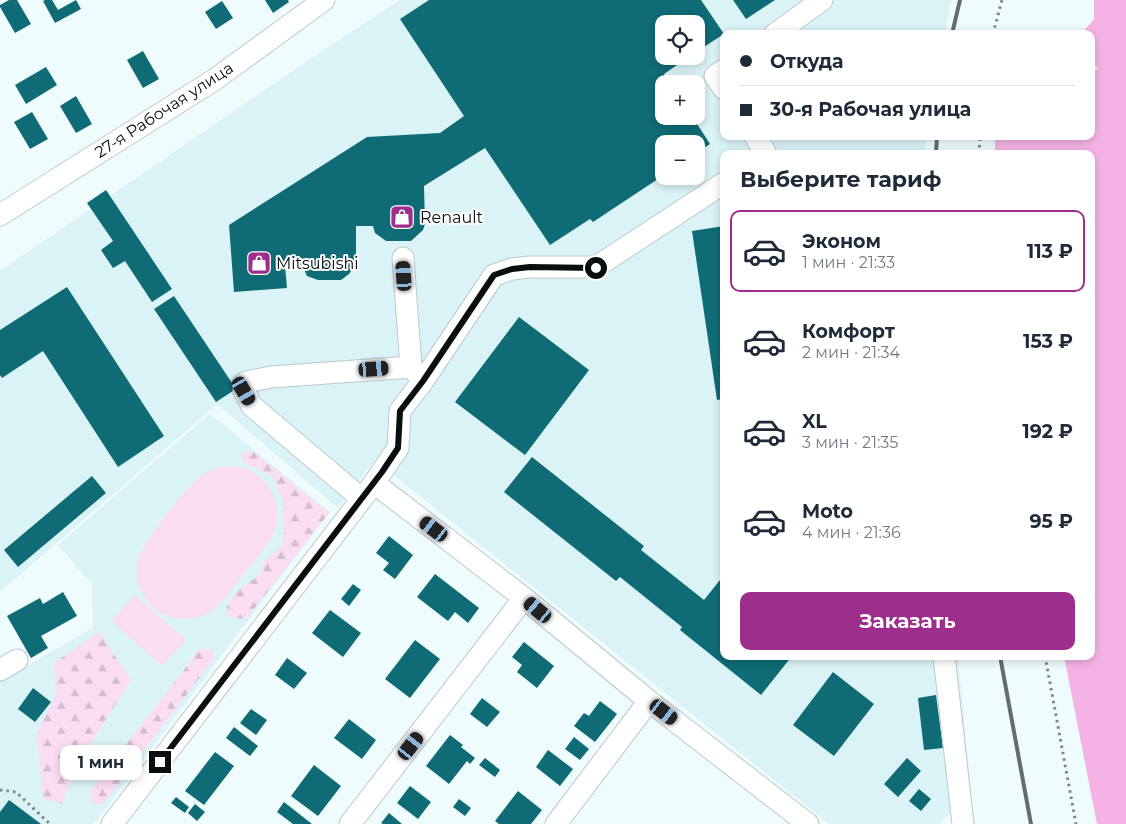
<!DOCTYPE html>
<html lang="ru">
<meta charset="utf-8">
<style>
:root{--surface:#fff;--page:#f6f6f7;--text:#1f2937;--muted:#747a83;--line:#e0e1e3;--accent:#9e2e8c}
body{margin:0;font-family:Montserrat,sans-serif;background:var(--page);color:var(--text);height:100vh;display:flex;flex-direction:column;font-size:19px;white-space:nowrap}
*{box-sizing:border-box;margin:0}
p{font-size:16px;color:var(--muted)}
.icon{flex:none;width:28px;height:28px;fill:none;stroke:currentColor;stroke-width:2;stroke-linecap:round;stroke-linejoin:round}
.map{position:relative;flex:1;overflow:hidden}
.panel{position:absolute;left:720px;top:150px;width:375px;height:510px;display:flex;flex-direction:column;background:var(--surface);border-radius:10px;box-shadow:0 2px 8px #0003}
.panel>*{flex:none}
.guide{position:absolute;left:720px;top:30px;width:375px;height:110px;border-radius:10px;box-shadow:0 2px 8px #0003;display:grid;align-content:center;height:110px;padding:0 20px;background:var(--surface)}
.controls{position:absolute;left:655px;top:15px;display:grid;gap:10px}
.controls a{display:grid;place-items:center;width:50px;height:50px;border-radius:10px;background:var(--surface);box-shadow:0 2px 8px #0003;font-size:25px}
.end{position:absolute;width:22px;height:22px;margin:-11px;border:6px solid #090e0f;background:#fff;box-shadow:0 0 0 2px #fff}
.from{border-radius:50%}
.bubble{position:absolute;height:35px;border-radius:10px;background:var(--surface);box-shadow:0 2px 8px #0003;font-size:16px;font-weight:700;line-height:35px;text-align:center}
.car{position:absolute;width:15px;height:30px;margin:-15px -8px;border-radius:6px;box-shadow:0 0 4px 1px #0007;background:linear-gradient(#222 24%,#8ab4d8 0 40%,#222 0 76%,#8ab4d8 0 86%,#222 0)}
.guide b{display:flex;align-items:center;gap:18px;height:48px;font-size:19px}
.guide b+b{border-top:1px solid var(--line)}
.guide i{width:12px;height:12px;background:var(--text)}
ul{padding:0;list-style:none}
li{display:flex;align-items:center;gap:15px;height:82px;margin:0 10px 8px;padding:0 10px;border:2px solid transparent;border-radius:10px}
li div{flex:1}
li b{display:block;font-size:19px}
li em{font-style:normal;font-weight:700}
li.on{border-color:var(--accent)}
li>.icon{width:45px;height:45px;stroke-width:1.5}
h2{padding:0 20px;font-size:22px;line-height:60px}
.action{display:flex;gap:10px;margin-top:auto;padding:10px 20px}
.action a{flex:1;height:58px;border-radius:10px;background:var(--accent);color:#fff;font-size:20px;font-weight:700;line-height:58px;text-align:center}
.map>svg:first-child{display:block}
.built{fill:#daf3f7;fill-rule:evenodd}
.green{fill:#fbddf3}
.forest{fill:url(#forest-firs)}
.water{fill:#f5b3e5}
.building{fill:#0f6b76}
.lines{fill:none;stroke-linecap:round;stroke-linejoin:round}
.minor-casing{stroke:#bacacc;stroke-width:23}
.path{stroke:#7d8687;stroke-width:3;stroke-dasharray:2.5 4;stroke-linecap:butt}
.minor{stroke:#fff;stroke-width:21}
.rail{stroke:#646d6e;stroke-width:4}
.route{stroke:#090e0f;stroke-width:6}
.labels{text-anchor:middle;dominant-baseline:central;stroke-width:4;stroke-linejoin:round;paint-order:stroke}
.street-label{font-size:16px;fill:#090e0f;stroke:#fff}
.poi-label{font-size:16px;fill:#090e0f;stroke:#fff;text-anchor:start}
</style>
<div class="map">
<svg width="1126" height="824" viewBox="0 0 1126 824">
<defs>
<pattern id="forest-firs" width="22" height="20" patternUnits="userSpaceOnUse" patternTransform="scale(1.25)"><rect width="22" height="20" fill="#fbddf3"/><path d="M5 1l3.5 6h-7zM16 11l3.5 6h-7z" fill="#d6bccf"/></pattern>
</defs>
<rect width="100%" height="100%" fill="#effcfe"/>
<path class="built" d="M400 0H951L945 34H724V136H927L924 154H724V656H958L971 794 939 824H829L375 460 338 508 217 404 0 592V271L319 53ZM664 24H696V56H664ZM664 84H696V116H664ZM664 144H696V176H664Z
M210 414 330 512 94 824H0V681L93 628 92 584 58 545Z"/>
<path class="green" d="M221 467C228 467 237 466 244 468 265 475 279 496 277 518 277 521 277 525 275 529 269 546 254 561 243 575 229 593 214 618 189 619 174 620 159 615 149 603 139 591 133 573 139 557 144 541 192 479 207 472 211 470 216 469 221 467Z
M135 595 186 640 162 666 112 621Z"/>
<path class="forest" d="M253 451 329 513 246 619 229 617 227 607 234 594 259 575 264 561 280 548 284 538V506L277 486 272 476 243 462 242 452Z
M99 632 131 680 73 771 62 804 43 798 37 733 56 694 54 663Z
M200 649 213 650V660L103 804H94L90 791Z"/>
<path class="water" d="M1094 0H1126V824H1097L1064 656H1091V154H995V136H1091V75L1098 68 1091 63V34H1081L1094 19Z"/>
<path class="building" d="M9 0H17L31 24 15 33 0 7V5Z
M45 0H52L58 10 76 0 81 9 55 23 43 1Z
M265 0H288L289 2 273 13Z
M429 0H701L724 34 696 52V24H664V56H690L664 74 670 84H664V116H692L710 144 696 153V144H664V175L593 222 590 219 550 245 485 148 424 186 425 224 423 230 411 241H386L375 233 373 226H356V264L349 274 341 280H318L307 276 302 265 285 266 287 288 234 292 229 225 367 137 440 133 464 116 400 19Z
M733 0H775L746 19Z
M222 1 233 18 216 29 205 12Z
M143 51 159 79 143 88 127 60Z
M46 67 57 85 26 104 15 85Z
M76 96 92 124 76 133 60 106Z
M32 112 48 139 30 149 14 122Z
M106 190 172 289 152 302 125 261 113 268 101 250 113 241 87 203Z
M724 226V399L717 400 692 231Z
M67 287 164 436 118 467 43 351 2 378 0 375V330Z
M174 296 236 389 216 402 154 309Z
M519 317 589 370 525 455 455 402Z
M532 457 644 546 641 550 704 600 724 575V656H792L761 695 680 630 682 627 620 577 616 581 504 492Z
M92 476 106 493 18 567 4 550Z
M389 536 413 555 395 579 383 570 389 563 376 553Z
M435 574 479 608 468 623 455 612 448 621 417 597Z
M353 584 361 590 349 606 341 599Z
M63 592 77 616 41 636 48 648 31 658 7 616 40 598 43 604Z
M330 610 361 633 343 657 312 633Z
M415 640 440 659 410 698 385 679Z
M524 642 554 666 537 688 517 672 522 665 512 657Z
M287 658 307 673 294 689 275 675Z
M833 672 874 704 834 756 793 725Z
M33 688 51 702 35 722 18 709Z
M936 695 943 748 924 750 918 698Z
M482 698 500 712 487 727 470 714Z
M600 701 617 714 595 742 574 726 584 713 589 716Z
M251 709 267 720 256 735 240 723Z
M349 719 376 740 362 759 334 738Z
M234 727 258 746 250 756 226 738Z
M450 735 463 745 461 747 475 758 470 764 467 761 449 784 426 766Z
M574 737 589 749 580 760 565 749Z
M548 750 573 769 560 786 536 767Z
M215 752 234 766 204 805 185 791Z
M485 758 500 770 495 777 479 765Z
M907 758 921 771 898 797 884 784Z
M314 765 341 786 318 816 291 796Z
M410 786 431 802 418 819 397 803Z
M919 789 931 799 921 811 909 801Z
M518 791 542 810 531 824H499L495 821Z
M176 797 189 807 185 813 171 803Z
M459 799 471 808 465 816 453 807Z
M9 800 41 824H0V812Z
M284 802 312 824H293L277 812Z
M195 804 205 812 197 821 188 813Z
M389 813 402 824H383L381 823Z"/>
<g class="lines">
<g class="minor-casing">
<path id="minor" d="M775 34 822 0
M724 70 715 76 724 89
M755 136 765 152 763 154
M0 215 214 80 324 0
M403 258 411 367 419 376
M374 483 524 598 649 701 808 824
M362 499 252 406 244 391 246 382 271 377 411 367
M944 656 963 824
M0 670 17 660
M112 824 374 483 398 448 400 411 423 381 494 275 512 269 530 267H596L724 183
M350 824 524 598
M556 824 649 701"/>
</g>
<path class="path" d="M993 34 1002 0
M979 154 980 136
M1045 656 1076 824
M0 790 16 792 50 824"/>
<use href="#minor" class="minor"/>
<path class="rail" d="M952 34 960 0
M936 154 937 136
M1000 656 1031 824"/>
</g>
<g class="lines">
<path class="route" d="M160 762 382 472 398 448 400 411 423 381 494 275 512 269 530 267 596 268"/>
</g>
<defs>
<g id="shop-square" transform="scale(1.25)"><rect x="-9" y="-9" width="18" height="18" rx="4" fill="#9e2e8c" stroke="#fff"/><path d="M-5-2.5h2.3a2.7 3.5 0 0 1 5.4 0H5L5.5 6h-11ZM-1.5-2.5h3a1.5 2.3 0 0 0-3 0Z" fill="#fff"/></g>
</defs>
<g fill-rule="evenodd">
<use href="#shop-square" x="402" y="217"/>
<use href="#shop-square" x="259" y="263"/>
</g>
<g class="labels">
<g class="street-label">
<text transform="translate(164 110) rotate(-33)">27-я Рабочая улица</text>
</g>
<g class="poi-label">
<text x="420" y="217">Renault</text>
<text x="276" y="263">Mitsubishi</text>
</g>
</g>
</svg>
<div class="controls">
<a><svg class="icon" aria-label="locate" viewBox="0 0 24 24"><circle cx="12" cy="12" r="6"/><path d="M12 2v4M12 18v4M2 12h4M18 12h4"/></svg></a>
<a>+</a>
<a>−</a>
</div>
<i class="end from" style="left:596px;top:268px"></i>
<i class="end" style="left:160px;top:762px"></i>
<div class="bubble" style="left:60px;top:745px;width:82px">1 мин</div>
<i class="car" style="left:404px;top:276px;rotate:356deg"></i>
<i class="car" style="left:374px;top:369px;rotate:86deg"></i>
<i class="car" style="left:244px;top:391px;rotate:150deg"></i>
<i class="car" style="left:434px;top:529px;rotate:307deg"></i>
<i class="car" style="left:538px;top:610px;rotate:310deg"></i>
<i class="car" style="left:664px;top:712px;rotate:128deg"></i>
<i class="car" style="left:411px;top:746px;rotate:38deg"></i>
<div class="guide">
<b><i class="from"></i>Откуда</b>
<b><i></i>30-я Рабочая улица</b>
</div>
<section class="panel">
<h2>Выберите тариф</h2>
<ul>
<li class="on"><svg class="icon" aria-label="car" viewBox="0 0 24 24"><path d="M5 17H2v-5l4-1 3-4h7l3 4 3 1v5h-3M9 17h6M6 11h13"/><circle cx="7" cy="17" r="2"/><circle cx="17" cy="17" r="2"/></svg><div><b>Эконом</b><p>1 мин · 21:33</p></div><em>113 ₽</em></li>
<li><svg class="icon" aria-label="car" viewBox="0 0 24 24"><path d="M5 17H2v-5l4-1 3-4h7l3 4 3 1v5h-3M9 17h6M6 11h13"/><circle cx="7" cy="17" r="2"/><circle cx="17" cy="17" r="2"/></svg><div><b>Комфорт</b><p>2 мин · 21:34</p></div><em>153 ₽</em></li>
<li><svg class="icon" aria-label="car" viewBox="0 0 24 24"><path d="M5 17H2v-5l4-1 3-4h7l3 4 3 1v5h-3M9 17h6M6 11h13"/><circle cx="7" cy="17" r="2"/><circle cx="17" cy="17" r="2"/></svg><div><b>XL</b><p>3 мин · 21:35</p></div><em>192 ₽</em></li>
<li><svg class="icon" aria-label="car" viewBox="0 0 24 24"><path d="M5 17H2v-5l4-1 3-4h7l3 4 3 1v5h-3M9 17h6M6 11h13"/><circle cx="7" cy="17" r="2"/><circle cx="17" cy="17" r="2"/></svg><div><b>Moto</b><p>4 мин · 21:36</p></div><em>95 ₽</em></li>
</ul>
<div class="action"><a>Заказать</a></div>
</section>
</div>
